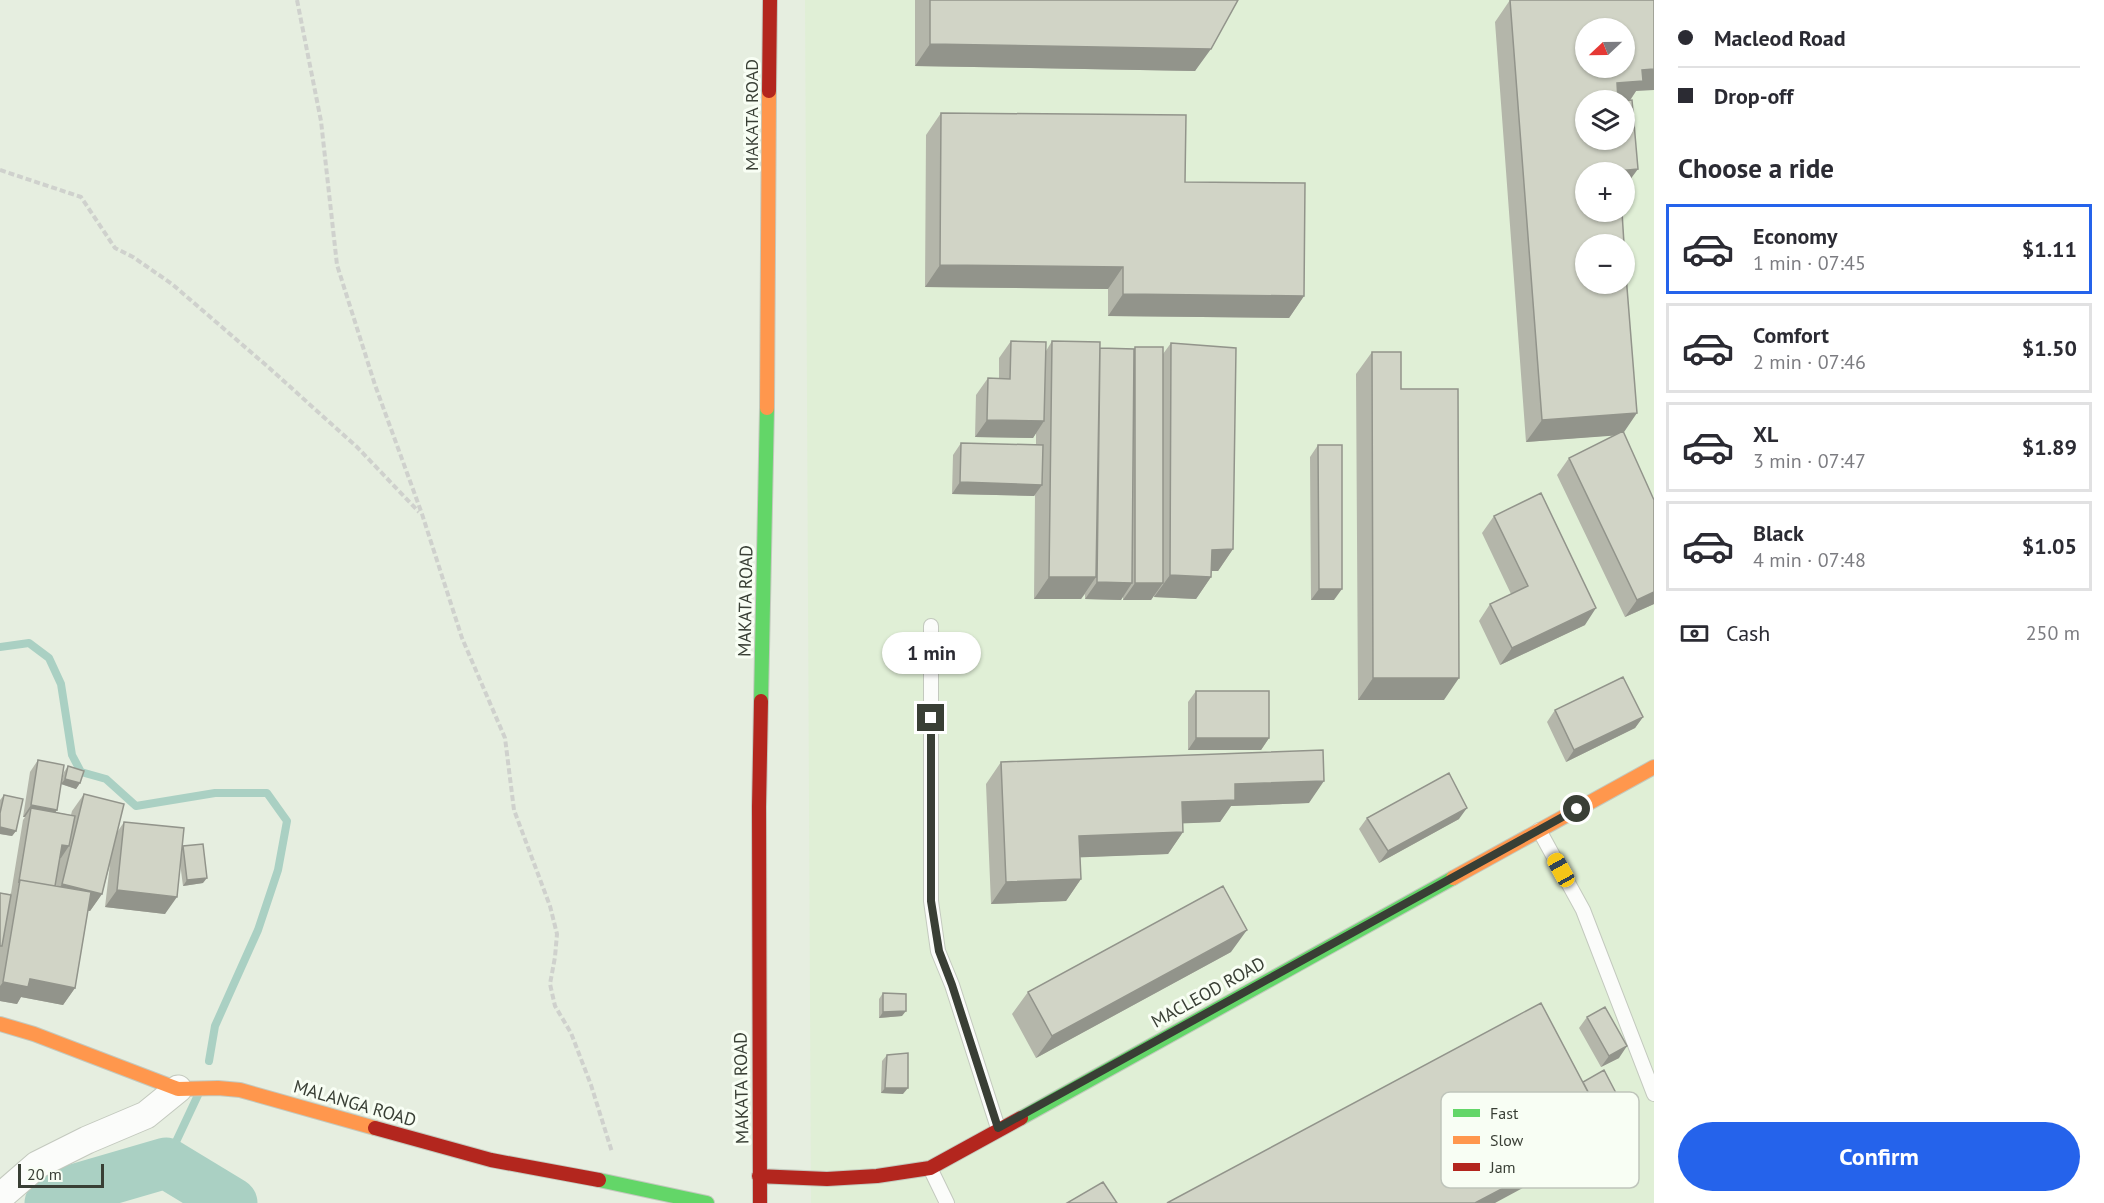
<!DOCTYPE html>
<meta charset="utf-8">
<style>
:root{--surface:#fff;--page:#f7f7f7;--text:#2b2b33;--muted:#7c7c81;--line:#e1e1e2;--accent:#2563eb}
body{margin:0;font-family:"PT Sans",sans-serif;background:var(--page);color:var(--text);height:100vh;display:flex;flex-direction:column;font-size:22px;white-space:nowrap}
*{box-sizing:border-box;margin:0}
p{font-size:20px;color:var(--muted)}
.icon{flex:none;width:33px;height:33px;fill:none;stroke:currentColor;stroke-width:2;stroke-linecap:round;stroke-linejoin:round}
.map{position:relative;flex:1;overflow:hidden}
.panel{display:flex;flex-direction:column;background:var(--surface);width:450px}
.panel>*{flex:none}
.top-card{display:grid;align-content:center;height:132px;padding:0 24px;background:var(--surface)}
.needle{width:39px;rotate:248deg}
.controls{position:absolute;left:1575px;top:18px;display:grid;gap:12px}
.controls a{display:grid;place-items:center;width:60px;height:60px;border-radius:50%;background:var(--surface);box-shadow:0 2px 4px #0004;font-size:30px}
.scale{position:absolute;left:18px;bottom:15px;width:86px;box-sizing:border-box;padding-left:6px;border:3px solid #393f35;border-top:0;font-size:16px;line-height:21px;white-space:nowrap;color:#393f35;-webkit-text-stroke:4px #f8fef4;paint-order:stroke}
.end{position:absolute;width:27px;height:27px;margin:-14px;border:8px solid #393f35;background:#fff;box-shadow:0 0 0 3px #fff}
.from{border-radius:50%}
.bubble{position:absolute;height:42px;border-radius:21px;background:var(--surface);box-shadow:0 2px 4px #0004;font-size:20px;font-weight:700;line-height:42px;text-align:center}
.car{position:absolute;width:18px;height:36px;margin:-18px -9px;border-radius:8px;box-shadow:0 0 4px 2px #0007;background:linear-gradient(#f5c518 24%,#345 0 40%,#f5c518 0 76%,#345 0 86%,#f5c518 0)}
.top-card b{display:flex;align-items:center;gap:21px;height:57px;font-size:22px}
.top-card b+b{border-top:2px solid var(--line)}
.top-card i{width:15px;height:15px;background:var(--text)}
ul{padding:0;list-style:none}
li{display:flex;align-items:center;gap:18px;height:90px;margin:0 12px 9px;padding:0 12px;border:3px solid var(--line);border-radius:0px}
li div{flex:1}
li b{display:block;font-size:22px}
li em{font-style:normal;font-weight:700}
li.active{border-color:var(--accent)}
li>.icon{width:54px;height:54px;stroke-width:1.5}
h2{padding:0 24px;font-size:27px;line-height:72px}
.pay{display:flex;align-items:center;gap:15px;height:66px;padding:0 24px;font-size:22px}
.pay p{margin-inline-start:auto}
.cta{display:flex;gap:12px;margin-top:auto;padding:12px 24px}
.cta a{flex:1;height:69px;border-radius:36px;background:var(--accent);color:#fff;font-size:24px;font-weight:700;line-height:69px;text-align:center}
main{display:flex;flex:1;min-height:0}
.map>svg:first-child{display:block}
.built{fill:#e0efd6;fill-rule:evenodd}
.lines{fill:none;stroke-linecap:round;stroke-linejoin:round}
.stream{stroke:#aad0c3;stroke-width:8}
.river{stroke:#aad0c3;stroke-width:51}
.lane-casing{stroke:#c3c9be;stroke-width:16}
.street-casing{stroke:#c3c9be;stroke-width:29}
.fast-casing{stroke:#c3c9be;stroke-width:16}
.slow-casing{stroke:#c3c9be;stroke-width:16}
.jam-casing{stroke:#c3c9be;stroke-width:16}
.path{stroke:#cfd1cd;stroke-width:4;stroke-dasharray:6 3;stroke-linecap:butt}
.lane{stroke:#fbfcfa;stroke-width:14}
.street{stroke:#fbfcfa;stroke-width:27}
.fast{stroke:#63d668;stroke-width:14}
.slow{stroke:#ff974d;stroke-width:14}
.jam{stroke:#b3261e;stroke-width:14}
.wall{fill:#b4b6aa}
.shaded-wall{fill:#92948b}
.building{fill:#d1d4c6;stroke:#92948b;stroke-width:1.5;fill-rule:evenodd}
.route{stroke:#393f35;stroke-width:8}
.labels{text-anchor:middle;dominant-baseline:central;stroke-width:6;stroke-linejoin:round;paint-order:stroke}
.street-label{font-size:18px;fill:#393f35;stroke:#f8fef4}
.key{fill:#f8fef4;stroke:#bfc5bb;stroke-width:1.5}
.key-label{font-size:16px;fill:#393f35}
</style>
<main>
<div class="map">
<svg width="1654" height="1203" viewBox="0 0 1654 1203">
<rect width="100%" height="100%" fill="#e6eee0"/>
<path class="built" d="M805 0H1654V1203H811ZM1586 28H1624V68H1586ZM1586 100H1624V140H1586ZM1586 172H1624V212H1586ZM1586 244H1624V284H1586Z"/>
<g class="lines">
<path class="stream" d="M0 647 29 643 49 658 61 684 72 755 81 772 106 779 136 806 215 793H267L287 821 278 870 258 930 215 1026 209 1061
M166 1163 198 1095"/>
<path class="river" d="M50 1203 63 1193 166 1163 232 1203"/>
<g class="lane-casing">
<path id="lane" d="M931 626V901L938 951 952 985 998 1128
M1539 830 1583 910 1654 1094
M930 1168 947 1203"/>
</g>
<g class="street-casing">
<path id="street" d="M0 1197 37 1165 87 1140 146 1115 178 1089"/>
</g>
<g class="fast-casing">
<path id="fast" d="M761 701 767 408
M1021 1118 1453 878
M599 1180 707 1203"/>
</g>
<g class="slow-casing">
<path id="slow" d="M767 408 769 91
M1453 878 1654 767
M0 1024 34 1034 178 1089 218 1088 240 1090 375 1128"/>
</g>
<g class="jam-casing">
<path id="jam" d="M769 91 770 0
M375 1128 491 1160 599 1180
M759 1176 827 1179 877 1176 930 1168 1021 1118
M760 1203 759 807 761 701"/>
</g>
<path class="path" d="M297 0 321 121 337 265 375 385 422 514 462 638 505 738 514 810 550 906 557 934 555 957 550 984 555 1006 571 1033 591 1085 612 1152
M0 170 81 197 115 248 133 257 172 284 267 366 357 447 419 512"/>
<use href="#lane" class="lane"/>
<use href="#street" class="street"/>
<use href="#fast" class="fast"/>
<use href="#slow" class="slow"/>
<use href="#jam" class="jam"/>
</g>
<path class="wall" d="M915 0H1238L1195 71 915 66Z
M1510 0 1636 91 1586 172 1624 432 1654 604 1625 617 1557 475 1569 458 1615 435 1526 442 1495 22Z
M941 113 1185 182 1304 296 1289 318 1108 316V289L925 287 926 135Z
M1011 341 1046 351 1052 341 1100 348 1134 350 1135 347 1163 354 1171 343 1233 549 1218 571H1211V577L1196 599 1154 597V595L1151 600H1123V596L1121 600 1085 599V594L1081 599H1034L1035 495 1034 496 952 494 953 455 961 443 1036 445V433L1033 438 975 437 976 395 988 378H999V358Z
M1372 352 1401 389 1444 700H1358L1356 374Z
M1318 445 1334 600H1311L1310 457Z
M1494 516 1585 625 1500 665 1479 621 1490 604 1511 594 1482 533Z
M1196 691 1269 738 1261 750H1188V702Z
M1555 710 1643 717 1635 728 1566 762 1547 722Z
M38 760 61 783 64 772 68 766 80 783 76 789 61 784 57 810 55 812 71 815 72 811 84 794 118 831 124 822 182 847 183 846 203 883 183 886 180 863 165 914 105 907 110 864 102 894 90 911H88L75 988 63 1005 21 997 17 1004 0 1001V893L10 894 11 893 23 820 25 817H23L30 772Z
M1001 762 1309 803 1231 806 1220 822 1183 823V832L1168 854 1080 857 1081 879 1066 901 991 904 986 784Z
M4 795 16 831 12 836 0 834V800Z
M1367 818 1459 819 1379 863 1359 829Z
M1231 952 1036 1058 1012 1014 1028 992Z
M883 993 902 1016 879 1018V999Z
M1587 1017 1619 1058 1601 1067 1579 1028Z
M887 1055 903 1094 881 1093 882 1061Z"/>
<path class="shaded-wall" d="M930 44 1211 49 1195 71 915 66Z
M1654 69V90L1636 91 1628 103 1624 100H1604L1617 83 1642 70Z
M1638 169 1624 188V172H1617L1618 171Z
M940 265 1123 267 1108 289 925 287Z
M1123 294 1304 296 1289 318 1108 316Z
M1637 413 1622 435 1526 442 1542 420Z
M987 420 1044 421 1033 438 975 437Z
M960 482 1042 485 1034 496 952 494Z
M1233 549 1218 571H1196L1212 550Z
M1170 575 1211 577 1196 599 1154 597Z
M1049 577H1096L1081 599H1034Z
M1097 582 1132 583 1121 600 1085 599Z
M1135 583H1163L1151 600H1123Z
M1319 589H1342L1334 600H1311Z
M1654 592V604L1625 617 1637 600Z
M1596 608 1585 625 1500 665 1512 648Z
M1373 678H1459L1444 700H1358Z
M1643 717 1635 728 1566 762 1574 750Z
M1196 738H1269L1261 750H1188Z
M65 779 80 783 76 789 61 784Z
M1324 781 1309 803 1231 806 1220 822 1167 824 1182 802 1235 784Z
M31 805 57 810 49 821 31 808 25 817H23Z
M1467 808 1459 819 1379 863 1388 851Z
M0 827 16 831 12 836 0 834Z
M1183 832 1168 854 1064 858 1079 836Z
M62 845 69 846 61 858 54 857Z
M207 878 203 883 183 886 187 880Z
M1081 879 1066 901 991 904 1006 882Z
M62 884 102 894 90 911 50 901Z
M117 890 177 897 165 914 105 907Z
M1247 930 1231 952 1036 1058 1052 1036Z
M30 979 75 988 63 1005 21 997 17 1004 0 1001V986L3 982Z
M906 1011 902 1016 879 1018 883 1012Z
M1627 1046 1619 1058 1601 1067 1609 1056Z
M885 1088H908L903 1094 881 1093Z
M1617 1095 1613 1101 1586 1116 1590 1110Z
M1609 1132 1597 1148 1495 1203H1475Z"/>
<path class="building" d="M930 0H1238L1211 49 930 44Z
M1510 0H1654V69L1642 70 1643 81 1617 83 1618 100H1586V140H1624V101L1632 100 1638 169 1618 171V172H1586V212H1622L1624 244H1586V284H1624V250L1637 413 1542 420ZM1586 28H1624V68H1586Z
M941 113 1186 115 1185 182 1305 183 1304 296 1123 294V267L940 265Z
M1011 341 1046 342 1044 421 987 420 988 378 1010 379Z
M1052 341 1100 342 1096 577H1049Z
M1171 343 1236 348 1233 549 1212 550 1211 577 1170 575Z
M1135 347H1163V583H1135Z
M1100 348 1134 349 1132 583 1097 582Z
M1372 352H1401V389H1458L1459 678H1373Z
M1623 431 1654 500V592L1637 600 1569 458Z
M961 443 1043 445 1042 485 960 482Z
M1318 445H1342V589H1319Z
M1541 493 1596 608 1512 648 1490 604 1528 586 1494 516Z
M1623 677 1643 717 1574 750 1555 710Z
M1196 691H1269V738H1196Z
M1323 750 1324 781 1235 784V800L1182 802 1183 832 1079 836 1081 879 1006 882 1001 762Z
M38 760 64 765 57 810 31 805Z
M68 766 84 771 80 783 65 779Z
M1449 773 1467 808 1388 851 1367 818Z
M84 794 124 804 102 894 62 884Z
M4 795 23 799 16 831 0 827V813Z
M31 808 75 816 69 846 62 845 55 886 20 880 19 881Z
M124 822 184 828 177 897 117 890Z
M203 844 207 878 187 880 183 846Z
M20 880 91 892 75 988 30 979 28 987 3 982Z
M1223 886 1247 930 1052 1036 1028 992Z
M0 893 11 895 2 946H0Z
M883 993 906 994V1011L883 1012Z
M1541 1003 1609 1132 1475 1203H1167Z
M1605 1007 1627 1046 1609 1056 1587 1017Z
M908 1053V1088H885L887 1055Z
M1604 1070 1617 1095 1596 1107 1583 1082Z
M1103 1182 1117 1203H1067Z"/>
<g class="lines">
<path class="route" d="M931 718V901L939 951 952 985 998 1128 1577 809"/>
</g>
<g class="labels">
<g class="street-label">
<text transform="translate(751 115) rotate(-90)">MAKATA ROAD</text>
<text transform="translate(745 601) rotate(-89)">MAKATA ROAD</text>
<text transform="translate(1208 992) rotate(-29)">MACLEOD ROAD</text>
<text transform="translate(741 1088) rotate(-91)">MAKATA ROAD</text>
<text transform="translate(355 1103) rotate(16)">MALANGA ROAD</text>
</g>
</g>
<rect x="1441" y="1092" width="198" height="96" rx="9" class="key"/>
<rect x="1453" y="1109" width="27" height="8" fill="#63d668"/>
<rect x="1453" y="1136" width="27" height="8" fill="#ff974d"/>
<rect x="1453" y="1163" width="27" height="8" fill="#b3261e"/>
<g class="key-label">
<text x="1490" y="1119">Fast</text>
<text x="1490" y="1146">Slow</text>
<text x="1490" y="1173">Jam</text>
</g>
</svg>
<div class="controls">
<a><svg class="needle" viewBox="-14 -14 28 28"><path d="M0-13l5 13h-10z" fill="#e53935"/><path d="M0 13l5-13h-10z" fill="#7c7c81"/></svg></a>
<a><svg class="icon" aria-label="layers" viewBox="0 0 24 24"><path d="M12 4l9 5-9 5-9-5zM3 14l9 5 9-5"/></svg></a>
<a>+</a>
<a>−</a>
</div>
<div class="scale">20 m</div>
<i class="end from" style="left:1577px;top:809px"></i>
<i class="end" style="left:931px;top:718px"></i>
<div class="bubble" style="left:882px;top:632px;width:99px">1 min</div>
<i class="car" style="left:1561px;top:870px;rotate:331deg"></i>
</div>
<section class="panel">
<div class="top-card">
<b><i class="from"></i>Macleod Road</b>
<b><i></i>Drop-off</b>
</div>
<h2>Choose a ride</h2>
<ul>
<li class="active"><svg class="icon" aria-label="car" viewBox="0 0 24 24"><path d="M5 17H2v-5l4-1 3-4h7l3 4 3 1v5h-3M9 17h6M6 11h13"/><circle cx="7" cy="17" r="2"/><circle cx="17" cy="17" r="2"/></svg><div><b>Economy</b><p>1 min · 07:45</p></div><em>$1.11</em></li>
<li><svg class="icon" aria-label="car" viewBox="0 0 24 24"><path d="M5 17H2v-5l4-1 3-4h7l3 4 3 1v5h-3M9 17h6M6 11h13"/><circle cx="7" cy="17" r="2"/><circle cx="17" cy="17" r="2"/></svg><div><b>Comfort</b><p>2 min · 07:46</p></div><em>$1.50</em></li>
<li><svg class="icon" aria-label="car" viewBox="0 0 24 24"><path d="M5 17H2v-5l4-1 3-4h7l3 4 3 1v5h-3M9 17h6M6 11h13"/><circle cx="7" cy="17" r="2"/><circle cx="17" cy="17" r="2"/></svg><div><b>XL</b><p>3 min · 07:47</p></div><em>$1.89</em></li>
<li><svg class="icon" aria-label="car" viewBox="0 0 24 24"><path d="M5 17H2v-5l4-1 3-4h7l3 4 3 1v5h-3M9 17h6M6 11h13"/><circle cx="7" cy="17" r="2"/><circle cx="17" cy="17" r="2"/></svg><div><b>Black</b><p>4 min · 07:48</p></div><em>$1.05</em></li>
</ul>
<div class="pay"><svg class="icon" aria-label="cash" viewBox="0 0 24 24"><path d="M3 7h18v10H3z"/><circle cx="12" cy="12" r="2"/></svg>Cash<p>250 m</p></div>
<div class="cta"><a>Confirm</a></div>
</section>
</main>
